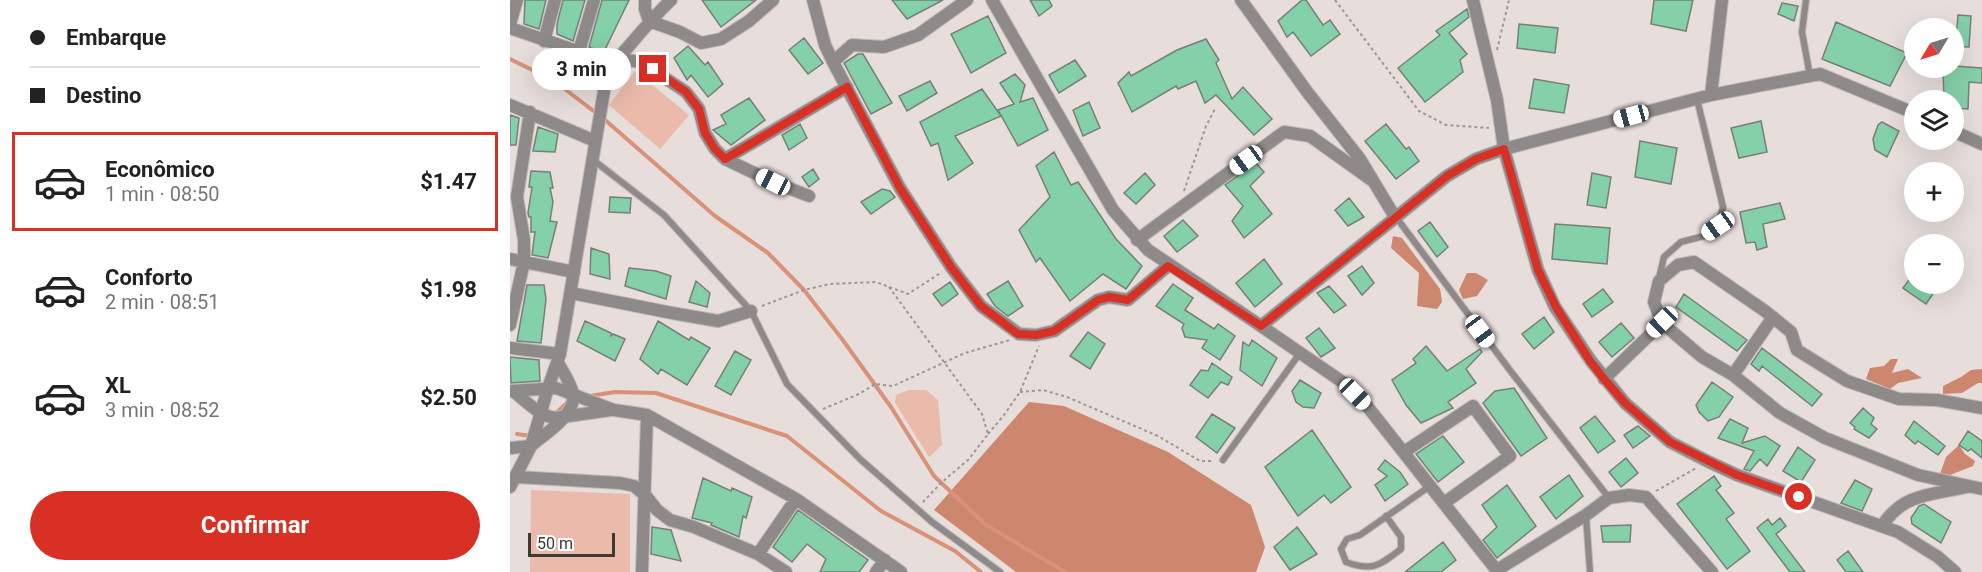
<!DOCTYPE html>
<html lang="pt">
<meta charset="utf-8">
<style>
:root{--surface:#fff;--page:#f6f6f6;--text:#222;--muted:#767676;--line:#e0e0e0;--accent:#d93025}
body{margin:0;font-family:Roboto,sans-serif;background:var(--page);color:var(--text);height:100vh;display:flex;flex-direction:column;font-size:22px;white-space:nowrap}
*{box-sizing:border-box;margin:0}
p{font-size:20px;color:var(--muted)}
.icon{flex:none;width:33px;height:33px;fill:none;stroke:currentColor;stroke-width:2;stroke-linecap:round;stroke-linejoin:round}
.map{position:relative;flex:1;overflow:hidden}
.details{display:flex;flex-direction:column;background:var(--surface);width:510px}
.details>*{flex:none}
.top-card{display:grid;align-content:center;height:132px;padding:0 30px;background:var(--surface)}
.needle{width:39px;rotate:232deg}
.buttons{position:absolute;left:1394px;top:18px;display:grid;gap:12px}
.buttons a{display:grid;place-items:center;width:60px;height:60px;border-radius:50%;background:var(--surface);box-shadow:0 6px 24px #0002;font-size:30px}
.scale{position:absolute;left:18px;bottom:15px;width:87px;box-sizing:border-box;padding-left:6px;border:3px solid #3d3937;border-top:0;font-size:16px;line-height:21px;white-space:nowrap;color:#3d3937;-webkit-text-stroke:4px #fff;paint-order:stroke}
.end{position:absolute;width:27px;height:27px;margin:-14px;border:8px solid #d93025;background:#fff;box-shadow:0 0 0 3px #fff}
.from{border-radius:50%}
.bubble{position:absolute;height:42px;border-radius:21px;background:var(--surface);box-shadow:0 6px 24px #0002;font-size:20px;font-weight:700;line-height:42px;text-align:center}
.car{position:absolute;width:18px;height:36px;margin:-18px -9px;border-radius:8px;box-shadow:0 0 4px 2px #0007;background:linear-gradient(#fff 24%,#345 0 40%,#fff 0 76%,#345 0 86%,#fff 0)}
.top-card b{display:flex;align-items:center;gap:21px;height:57px;font-size:22px}
.top-card b+b{border-top:2px solid var(--line)}
.top-card i{width:15px;height:15px;background:var(--text)}
ul{padding:0;list-style:none}
li{display:flex;align-items:center;gap:18px;height:99px;margin:0 12px 9px;padding:0 18px;border:3px solid transparent;border-radius:0px}
li div{flex:1}
li b{display:block;font-size:22px}
li em{font-style:normal;font-weight:700}
li.current{border-color:var(--accent)}
li>.icon{width:54px;height:54px;stroke-width:1.5}
.cta{display:flex;gap:12px;margin-top:auto;padding:12px 30px}
.cta a{flex:1;height:69px;border-radius:36px;background:var(--accent);color:#fff;font-size:24px;font-weight:700;line-height:69px;text-align:center}
main{display:flex;flex:1;min-height:0}
.map>svg:first-child{display:block}
.green{fill:#eabbab}
.forest{fill:#ce876f}
.lines{fill:none;stroke-linecap:round;stroke-linejoin:round}
.stream{stroke:#d99178;stroke-width:4}
.building{fill:#84d0a8;stroke:#777f7a;stroke-width:1.5}
.service-casing{stroke:#c2b9b6;stroke-width:8}
.minor-casing{stroke:#c2b9b6;stroke-width:14}
.tertiary-casing{stroke:#c2b9b6;stroke-width:14}
.path{stroke:#9d9693;stroke-width:2;stroke-dasharray:3 3;stroke-linecap:butt}
.service{stroke:#8e8a89;stroke-width:6}
.minor{stroke:#8e8a89;stroke-width:12}
.tertiary{stroke:#8e8a89;stroke-width:12}
.route{stroke:#d93025;stroke-width:8}
</style>
<main>
<section class="details">
<div class="top-card">
<b><i class="from"></i>Embarque</b>
<b><i></i>Destino</b>
</div>
<ul>
<li class="current"><svg class="icon" aria-label="car" viewBox="0 0 24 24"><path d="M5 17H2v-5l4-1 3-4h7l3 4 3 1v5h-3M9 17h6M6 11h13"/><circle cx="7" cy="17" r="2"/><circle cx="17" cy="17" r="2"/></svg><div><b>Econômico</b><p>1 min · 08:50</p></div><em>$1.47</em></li>
<li><svg class="icon" aria-label="car" viewBox="0 0 24 24"><path d="M5 17H2v-5l4-1 3-4h7l3 4 3 1v5h-3M9 17h6M6 11h13"/><circle cx="7" cy="17" r="2"/><circle cx="17" cy="17" r="2"/></svg><div><b>Conforto</b><p>2 min · 08:51</p></div><em>$1.98</em></li>
<li><svg class="icon" aria-label="car" viewBox="0 0 24 24"><path d="M5 17H2v-5l4-1 3-4h7l3 4 3 1v5h-3M9 17h6M6 11h13"/><circle cx="7" cy="17" r="2"/><circle cx="17" cy="17" r="2"/></svg><div><b>XL</b><p>3 min · 08:52</p></div><em>$2.50</em></li>
</ul>
<div class="cta"><a>Confirmar</a></div>
</section>
<div class="map">
<svg width="1472" height="572" viewBox="0 0 1472 572">
<rect width="100%" height="100%" fill="#e7ddda"/>
<path class="green" d="M125 71 179 115 150 149 99 105Z
M399 390H416L428 400 432 445 419 457 385 403 386 395Z
M21 490 120 494V572H20Z"/>
<path class="forest" d="M883 236 892 238 930 289 932 302 927 309 907 306 909 273 881 248Z
M957 273H966L978 280 967 296 953 299 949 290Z
M1381 359H1388L1382 373 1398 369 1412 378 1388 383 1380 389 1356 379 1360 368 1374 366Z
M1472 369V383H1468L1452 393 1433 394V386L1451 377 1461 370Z
M519 402 554 406 658 452 741 505 755 547 746 572H506L424 510Z
M1449 445 1455 454 1465 461 1463 466 1440 475 1430 474 1436 457Z"/>
<g class="lines">
<path class="stream" d="M0 59 43 80 94 119 205 216 258 253 294 290 332 339 381 407 424 476 476 525 555 572
M79 396 105 392 146 393 277 436 371 511 445 551 471 572
M46 413 58 402
M7 434 20 436"/>
</g>
<path class="building" d="M15 0H36L29 29 14 24Z
M53 0H75L63 41 47 34V24Z
M92 0H119L92 56 89 51 79 47Z
M192 0H246L211 27Z
M382 0H433L397 19Z
M520 0H539L542 6 529 16Z
M792 0H796L813 25 820 20 830 34 801 56 783 32 777 37 768 21Z
M1144 0H1183L1176 31 1141 24Z
M1272 3 1288 6 1284 21 1268 14Z
M957 9 959 17 939 33 957 54 950 60 953 72 915 102 888 68 930 35 926 31Z
M1448 15 1461 16 1459 47 1443 46V28H1447Z
M478 16 496 53 461 73 441 34Z
M1326 22 1397 53 1380 86 1312 59Z
M1009 24 1048 28 1045 53 1007 48Z
M294 38 313 63 298 74 279 50Z
M696 39 709 60 706 63 722 99 733 87 762 119 744 135 706 95 695 103 686 81 668 89 666 86 622 112 608 83 619 72 621 76 667 50Z
M178 46 195 65 198 62 213 84 198 97 181 75 177 80 164 58Z
M348 54H353L382 103 361 114 334 63Z
M565 60 576 76 549 93 539 75Z
M1444 66 1472 68V83L1459 82 1458 109 1443 108V100H1434L1433 69 1443 68Z
M505 74 515 85 510 102 523 98 538 130 508 146 488 110 504 104 490 83Z
M1024 79 1059 85 1054 113 1019 108Z
M420 81 427 93 397 111 389 96Z
M472 89 491 116 445 136 463 163 438 180 428 143 421 146 410 122Z
M239 98 255 120 221 145 203 130 216 124 211 115Z
M579 102 590 128 573 136 563 110Z
M0 115 9 118 6 145H0Z
M1251 121 1257 152 1229 158 1221 128Z
M1372 122 1389 131 1377 157 1365 150 1363 139 1368 125Z
M290 124 297 138 279 150 272 135Z
M876 124 896 149 899 147 909 161 886 179 855 141Z
M28 127 48 134 45 152 23 151Z
M1130 141 1167 148 1161 184 1125 177Z
M544 152 561 185 568 182 606 239 632 266 616 289 593 274 560 301 530 258 526 262 509 230 540 197 526 166Z
M746 163 754 172 740 186 762 214 734 238 722 221 733 206 715 185Z
M303 169 309 179 299 187 292 177Z
M21 171 40 172 43 188H40L43 202 40 221 47 222 38 258 22 255 25 232H21V217H19L18 213 22 187H19Z
M635 173 645 185 626 204 614 193Z
M1082 173 1101 177 1096 208 1077 205Z
M372 189 380 191 385 197 361 214 351 202Z
M100 197 121 198 120 213 99 212Z
M839 198 854 217 838 226 825 210Z
M1270 203 1275 219 1253 224 1257 247 1247 250 1245 242 1236 243 1230 212Z
M673 220 688 236 667 252 654 236Z
M920 222 938 247 927 257 908 231Z
M1045 224 1100 228 1097 264 1042 259Z
M81 248 99 254 100 279 80 274Z
M754 259 772 284 745 307 726 283Z
M852 266 864 283 852 295 838 276Z
M119 268 146 271 161 276 156 299 115 286Z
M1404 273V284H1421L1427 288 1416 304 1393 288Z
M186 281 200 293 197 307 179 302Z
M498 281 513 306 498 316 485 306 477 294Z
M440 282 448 294 432 306 423 294Z
M663 284 683 298 675 310 704 329 708 324 725 336 710 360 692 348 697 340 675 337 672 328 674 324 646 306Z
M17 285H34L36 299 31 343 7 341Z
M819 286 836 305 824 313 807 293Z
M1093 289 1103 302 1082 317 1073 304Z
M1174 294 1237 340 1227 351 1166 307Z
M1034 317 1044 332 1024 349 1012 334Z
M75 321 101 333V336L103 334 115 339 105 361 67 341Z
M148 321 179 340 181 337 200 348 177 385 151 369 148 374 130 359Z
M1111 323 1124 338 1102 357 1089 342Z
M809 328 825 348 811 357 796 338Z
M578 332 595 344 580 369 560 356Z
M742 340 767 358 752 386 730 370 733 342 739 346Z
M916 346 937 371 970 349 972 352 956 369 966 383 938 402 943 408 911 423 896 405 882 380 906 363 903 359Z
M1252 348 1312 394 1302 406 1252 366 1249 371 1241 364Z
M225 351 241 360 221 395 205 386Z
M0 357 29 360 30 381 1 383Z
M702 363 722 377 718 385 711 382 698 398 680 385 691 370 698 371Z
M790 380 811 393 804 408 793 407 786 402 782 391Z
M1202 382 1223 397 1209 417 1198 421 1189 412 1186 405Z
M1004 388 1037 438 1011 456 973 403 985 391Z
M1353 408 1364 418 1361 424 1367 429 1359 438 1344 429 1345 427 1340 423Z
M702 414 725 428 707 453 686 437Z
M1085 416 1105 441 1088 453 1070 428Z
M1220 419 1238 428 1232 443 1255 436 1270 446 1257 466 1250 459 1240 471 1234 469 1244 451 1208 438Z
M1404 421 1435 446 1428 455 1408 441 1405 444 1395 435Z
M1128 426 1140 436 1123 448 1114 435Z
M802 430 841 487 821 503 814 495 788 516 755 467Z
M1458 431 1472 441V458L1461 449 1458 451 1449 445Z
M933 436 954 462 928 482 906 454Z
M1288 447 1305 460 1291 482 1273 471Z
M1116 458 1128 473 1111 487 1099 472Z
M875 460 890 472 898 484 875 501 865 485 877 476 868 469Z
M1059 475 1073 496 1046 519 1030 497Z
M1204 476 1211 486 1206 490 1224 513 1216 519 1240 551 1217 569 1167 504Z
M193 478 221 491 222 488 242 497 236 518 233 516 229 537 201 525 202 523 182 518Z
M1345 480 1362 489 1352 511 1331 503Z
M997 485 1026 526 987 558 973 540 987 527 972 505Z
M1414 504 1441 522 1431 543 1402 524 1401 518 1409 506Z
M288 510 358 560 349 572H310L316 559 297 544 282 562 263 547Z
M1270 518 1276 526 1266 534 1295 572H1280L1247 528 1258 519 1262 525Z
M1121 525 1120 542H1093L1091 526Z
M142 527 161 530 171 561 141 554Z
M787 527 807 554 780 570 764 547Z
M933 542 946 560 931 572H895Z
M1338 551 1353 572H1336L1327 560Z"/>
<g class="lines">
<g class="service-casing">
<path id="service" d="M1296 0 1292 32 1300 76
M82 159 154 215 241 311 277 384 350 459 422 522 490 572
M886 217 999 369 1099 498
M1149 278 1154 257 1171 242 1194 236 1208 226 1213 207 1187 99
M713 460 790 353
M876 516 891 537V549C870 565 863 572 836 562L831 549 837 539 850 535 920 486
M1076 516 1080 572"/>
</g>
<g class="minor-casing">
<path id="minor" d="M135 0V9L139 21 170 32 191 43 211 39 239 21 263 0
M303 0 315 45 323 62
M457 0 408 35 374 47 342 45 323 62 390 188 441 267 471 306 509 334 526 335 544 331 588 300 599 297 618 300 658 266
M731 0 798 93 850 159 885 217
M963 0 987 100 994 149 1201 95 1310 74 1404 113
M0 24 7 0
M34 41 45 0
M69 51 84 0
M104 63C123 42 140 20 161 0
M88 66 117 60 131 62 176 92 189 109 195 133 205 149 215 159 337 87
M1201 95 1212 0
M0 105 85 141
M1443 131 1472 144
M215 159 263 182 299 196
M627 240 774 132 800 136 863 181
M0 259 64 272
M61 293 162 313 208 321 241 311
M0 325 14 262V240L7 197 20 112
M751 326 834 383 857 406 988 572
M0 348 50 354
M1223 375 1263 317
M1094 379 1152 323
M0 391 46 388 104 410 137 415 286 499 391 572
M3 391C16 401 28 415 45 418L101 410
M1472 408 1427 400 1389 399 1337 381 1287 350 1281 332 1255 311 1184 262 1168 265 1149 281 1144 302 1152 323 1192 357 1223 375 1270 413 1315 438 1408 475 1472 489
M0 448 21 446
M894 452 963 406 1000 456 934 503
M7 477 110 483 124 486 136 496 147 510 160 520 184 527 248 554 276 572
M1372 526C1393 493 1421 495 1457 487
M248 554 286 499
M987 570 1076 515 1099 498 1119 495 1136 497 1202 572
M132 572 137 415
M366 572 375 560"/>
</g>
<g class="tertiary-casing">
<path id="tertiary" d="M482 0 603 210 638 250 751 326 937 176 966 159 994 149 1028 270 1045 307 1081 361 1115 403 1160 442 1197 461 1227 475 1388 532 1428 557 1445 572
M0 28 84 57 91 72 94 91 50 354 38 388 21 446 0 487
M22 445C36 433 66 415 63 394 61 383 53 372 48 363"/>
</g>
<path class="path" d="M825 0 909 111 936 125 979 128
M987 50 999 0
M674 191 696 126 706 107
M379 287 472 414 478 434 459 459 431 483 413 502
M252 306 294 290 320 284 366 282 398 294 432 272
M510 392 533 390 557 397 648 436 690 461H704
M313 409 349 394 365 384 383 386 455 353 500 340
M478 434 494 415 510 392 529 346
M1146 491 1186 468"/>
<use href="#service" class="service"/>
<use href="#minor" class="minor"/>
<use href="#tertiary" class="tertiary"/>
</g>
<g class="lines">
<path class="route" d="M143 69 176 92 189 109 195 133 205 149 215 159 337 87 390 188 441 267 471 306 508 334 526 335 544 331 588 300 599 297 618 300 658 266 751 326 937 176 966 159 994 149 1028 270 1046 307 1080 361 1094 379 1115 403 1160 442 1227 475 1289 497"/>
</g>
</svg>
<div class="buttons">
<a><svg class="needle" viewBox="-14 -14 28 28"><path d="M0-13l5 13h-10z" fill="#e53935"/><path d="M0 13l5-13h-10z" fill="#767676"/></svg></a>
<a><svg class="icon" aria-label="layers" viewBox="0 0 24 24"><path d="M12 4l9 5-9 5-9-5zM3 14l9 5 9-5"/></svg></a>
<a>+</a>
<a>−</a>
</div>
<div class="scale">50 m</div>
<i class="end from" style="left:1289px;top:497px"></i>
<i class="end" style="left:143px;top:69px"></i>
<div class="bubble" style="left:22px;top:48px;width:99px">3 min</div>
<i class="car" style="left:1121px;top:116px;rotate:255deg"></i>
<i class="car" style="left:736px;top:160px;rotate:234deg"></i>
<i class="car" style="left:263px;top:182px;rotate:296deg"></i>
<i class="car" style="left:1208px;top:226px;rotate:235deg"></i>
<i class="car" style="left:1152px;top:322px;rotate:226deg"></i>
<i class="car" style="left:970px;top:331px;rotate:143deg"></i>
<i class="car" style="left:845px;top:394px;rotate:135deg"></i>
</div>
</main>
